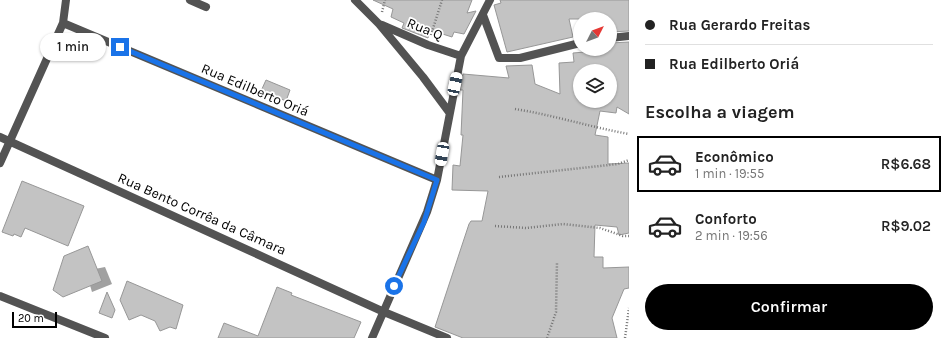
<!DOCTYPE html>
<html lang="pt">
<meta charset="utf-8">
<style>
:root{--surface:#fff;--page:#f6f6f6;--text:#222;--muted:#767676;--line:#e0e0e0;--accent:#000}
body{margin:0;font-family:Karla,sans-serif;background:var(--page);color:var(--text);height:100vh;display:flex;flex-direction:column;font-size:15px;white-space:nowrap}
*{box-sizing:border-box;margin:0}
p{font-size:13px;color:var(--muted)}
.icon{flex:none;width:22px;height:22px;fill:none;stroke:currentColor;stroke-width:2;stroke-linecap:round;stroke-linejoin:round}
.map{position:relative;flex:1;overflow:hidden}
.sheet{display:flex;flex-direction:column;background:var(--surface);width:320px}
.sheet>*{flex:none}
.top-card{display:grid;align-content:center;height:88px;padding:0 16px;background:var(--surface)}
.needle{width:26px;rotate:48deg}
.fabs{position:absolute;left:573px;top:12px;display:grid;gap:8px}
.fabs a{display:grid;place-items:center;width:44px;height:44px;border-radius:50%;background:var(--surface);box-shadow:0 1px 3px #0004;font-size:20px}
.scale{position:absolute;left:12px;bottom:10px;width:45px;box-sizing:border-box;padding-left:4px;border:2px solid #000;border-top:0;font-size:11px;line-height:14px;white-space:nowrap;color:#000;-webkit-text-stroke:3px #fff;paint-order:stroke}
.end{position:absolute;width:18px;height:18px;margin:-9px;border:5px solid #1a73e8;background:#fff;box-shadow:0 0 0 2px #fff}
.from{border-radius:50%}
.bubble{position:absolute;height:28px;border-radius:14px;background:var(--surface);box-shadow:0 1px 3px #0004;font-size:13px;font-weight:600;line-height:28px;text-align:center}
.car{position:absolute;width:12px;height:24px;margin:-12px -6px;border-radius:5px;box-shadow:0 0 3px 1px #0007;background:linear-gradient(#fff 24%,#345 0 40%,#fff 0 76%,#345 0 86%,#fff 0)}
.top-card b{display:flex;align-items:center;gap:14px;height:38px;font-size:15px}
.top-card b+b{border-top:1px solid var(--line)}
.top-card i{width:10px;height:10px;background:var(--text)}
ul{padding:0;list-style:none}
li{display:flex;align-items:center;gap:12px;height:56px;margin:0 8px 6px;padding:0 8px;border:2px solid transparent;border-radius:0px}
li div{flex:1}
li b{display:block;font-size:15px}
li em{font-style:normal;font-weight:600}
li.current{border-color:var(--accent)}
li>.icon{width:36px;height:36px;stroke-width:1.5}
h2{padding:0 16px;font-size:18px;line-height:48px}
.cta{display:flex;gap:8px;margin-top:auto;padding:8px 16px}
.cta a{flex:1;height:46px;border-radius:24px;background:var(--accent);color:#fff;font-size:16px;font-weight:600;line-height:46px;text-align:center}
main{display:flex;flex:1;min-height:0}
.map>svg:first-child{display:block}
.water{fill:#a1a1a1}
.building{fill:#c3c3c3;stroke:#979797;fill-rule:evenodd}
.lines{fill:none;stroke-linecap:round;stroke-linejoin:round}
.path{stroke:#757575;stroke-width:2.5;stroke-dasharray:1 2;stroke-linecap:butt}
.lane{stroke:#535353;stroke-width:8}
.street{stroke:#535353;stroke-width:8}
.route{stroke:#1a73e8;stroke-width:5}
.labels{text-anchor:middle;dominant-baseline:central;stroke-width:3.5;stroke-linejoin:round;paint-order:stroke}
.street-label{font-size:14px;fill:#000;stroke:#fff}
</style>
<main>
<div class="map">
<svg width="629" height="338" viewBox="0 0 629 338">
<rect width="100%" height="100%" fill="#fff"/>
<path class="water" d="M105 267 112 284 92 292 89 282 95 269Z"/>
<path class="building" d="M373 0H472L467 13 476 11 464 34 454 32 452 37 430 30 428 38 402 28 404 23 391 17 393 9Z
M500 0H629V31L610 32V19H569L573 37 507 52 494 5 501 3Z
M629 42V114L617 107 616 113 600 111 595 135 608 137V164L629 163V233L619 235 617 227 595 225 594 257H603V268L629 267V288L624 289 612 318 617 338H463L435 327 469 224 471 221H482L488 191 452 190 453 165 460 166 463 135H461L463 90H460L463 74 509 78 506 66 532 65 535 84 560 94 559 63 574 62 573 53 609 50 610 43ZM580 71H610V101H580Z
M266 80 290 90 286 101 261 91Z
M22 181 84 206 68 246 25 228 21 237 14 234 13 236 2 232Z
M88 246 102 281 63 297 53 290 64 256Z
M127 281 183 305 176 329 170 327 160 331 155 321 141 315 129 320 120 300Z
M277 287 292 293 291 295 361 322 354 338H218L224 323 258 336Z
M107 292 115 310 112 318 99 313Z"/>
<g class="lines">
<path class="path" d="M382 12 385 0
M431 35 442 0
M515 109C553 115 590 127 629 134
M499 177 618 164 629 160
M495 226 526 228 563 224 600 228 623 236H629
M547 338 556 312 557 262
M625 338 629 308"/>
<path class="lane" d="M483 15 499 58H520L580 43
M610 38 629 36"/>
<path class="street" d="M190 0 206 7
M355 0 379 24 423 77 449 112
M63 23 437 180
M382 25 428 45 461 56
M0 137 384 312 447 338
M0 163 63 23 66 0
M0 296 105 338
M372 338 427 212 437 180 461 56 490 0"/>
</g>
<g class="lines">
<path class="route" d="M120 47 437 180 424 222 394 286"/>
</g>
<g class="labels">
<g class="street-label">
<text transform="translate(425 29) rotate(22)">Rua Q</text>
<text transform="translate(255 90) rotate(23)">Rua Edilberto Oriá</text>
<text transform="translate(202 214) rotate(24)">Rua Bento Corrêa da Câmara</text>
</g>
</g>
</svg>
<div class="fabs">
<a><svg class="needle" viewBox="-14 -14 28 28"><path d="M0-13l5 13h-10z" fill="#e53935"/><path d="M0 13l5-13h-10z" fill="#767676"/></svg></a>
<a><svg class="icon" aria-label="layers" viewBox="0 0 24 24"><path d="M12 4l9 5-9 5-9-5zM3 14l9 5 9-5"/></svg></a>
</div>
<div class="scale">20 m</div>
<i class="end from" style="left:394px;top:286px"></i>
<i class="end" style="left:120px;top:47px"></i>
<div class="bubble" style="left:40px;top:33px;width:66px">1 min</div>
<i class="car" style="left:455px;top:84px;rotate:12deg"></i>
<i class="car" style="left:442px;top:154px;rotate:190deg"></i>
</div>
<section class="sheet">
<div class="top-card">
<b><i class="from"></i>Rua Gerardo Freitas</b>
<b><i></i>Rua Edilberto Oriá</b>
</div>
<h2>Escolha a viagem</h2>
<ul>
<li class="current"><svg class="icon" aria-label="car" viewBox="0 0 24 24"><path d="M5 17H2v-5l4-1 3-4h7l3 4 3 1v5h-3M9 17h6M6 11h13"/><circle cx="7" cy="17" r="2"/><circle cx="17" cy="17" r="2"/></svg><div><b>Econômico</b><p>1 min · 19:55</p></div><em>R$6.68</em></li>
<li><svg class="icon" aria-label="car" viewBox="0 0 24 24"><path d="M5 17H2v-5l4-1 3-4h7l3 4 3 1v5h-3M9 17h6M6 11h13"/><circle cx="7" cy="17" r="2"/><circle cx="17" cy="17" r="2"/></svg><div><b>Conforto</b><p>2 min · 19:56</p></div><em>R$9.02</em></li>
</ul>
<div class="cta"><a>Confirmar</a></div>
</section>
</main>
